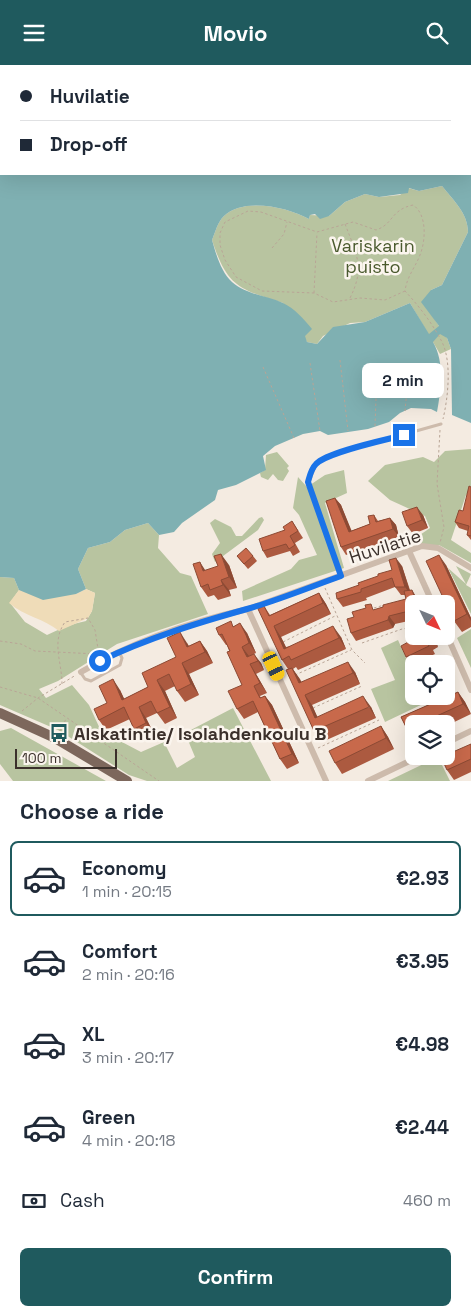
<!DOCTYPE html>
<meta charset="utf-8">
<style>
:root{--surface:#fff;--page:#f2f2f3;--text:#1f2937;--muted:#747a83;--line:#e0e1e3;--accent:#1f5a5e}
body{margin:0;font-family:"Space Grotesk",sans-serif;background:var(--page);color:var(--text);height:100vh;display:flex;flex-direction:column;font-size:19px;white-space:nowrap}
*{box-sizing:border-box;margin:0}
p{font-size:16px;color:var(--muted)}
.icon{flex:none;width:28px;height:28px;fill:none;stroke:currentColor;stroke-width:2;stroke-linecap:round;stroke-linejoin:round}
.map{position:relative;height:716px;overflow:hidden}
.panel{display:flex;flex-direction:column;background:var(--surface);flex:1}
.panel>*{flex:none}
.top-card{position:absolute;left:0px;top:0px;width:471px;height:110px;box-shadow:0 5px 20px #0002;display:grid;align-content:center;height:110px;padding:0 20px;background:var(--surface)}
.needle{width:32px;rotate:133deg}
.controls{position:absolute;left:405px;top:530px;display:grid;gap:10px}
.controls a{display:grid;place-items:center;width:50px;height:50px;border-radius:8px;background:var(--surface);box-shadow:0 5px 20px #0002;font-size:25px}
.scale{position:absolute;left:15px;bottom:12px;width:102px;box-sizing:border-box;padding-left:5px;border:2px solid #3b302b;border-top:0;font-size:14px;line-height:18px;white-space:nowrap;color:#3b302b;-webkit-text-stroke:4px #fbf5ee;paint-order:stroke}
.end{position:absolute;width:22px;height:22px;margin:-11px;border:6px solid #1a73e8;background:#fff;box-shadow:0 0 0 2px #fff}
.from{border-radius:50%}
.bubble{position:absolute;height:35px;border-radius:8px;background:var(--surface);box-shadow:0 5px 20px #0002;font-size:16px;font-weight:600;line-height:35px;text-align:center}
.car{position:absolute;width:15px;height:30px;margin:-15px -8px;border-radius:6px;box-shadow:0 0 4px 1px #0007;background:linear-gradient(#f5c518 24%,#345 0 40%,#f5c518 0 76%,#345 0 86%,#f5c518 0)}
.top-card b{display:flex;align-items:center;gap:18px;height:48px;font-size:19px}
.top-card b+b{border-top:1px solid var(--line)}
.top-card i{width:12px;height:12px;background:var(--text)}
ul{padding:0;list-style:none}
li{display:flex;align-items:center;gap:15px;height:75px;margin:0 10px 8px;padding:0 10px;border:2px solid transparent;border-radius:8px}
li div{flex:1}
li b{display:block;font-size:19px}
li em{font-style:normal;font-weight:600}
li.on{border-color:var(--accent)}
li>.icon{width:45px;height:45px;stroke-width:1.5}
h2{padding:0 20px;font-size:22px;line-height:60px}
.pay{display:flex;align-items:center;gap:12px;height:55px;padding:0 20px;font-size:19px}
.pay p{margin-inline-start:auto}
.cta{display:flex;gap:10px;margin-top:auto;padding:10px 20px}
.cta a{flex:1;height:58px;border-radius:8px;background:var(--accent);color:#fff;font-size:20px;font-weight:600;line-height:58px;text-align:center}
header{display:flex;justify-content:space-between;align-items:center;height:65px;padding:0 20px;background:var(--accent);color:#fff;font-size:22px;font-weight:600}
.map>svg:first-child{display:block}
.green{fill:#b8c4a0}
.sand{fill:#efdcb8}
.water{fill:#7fb0b2;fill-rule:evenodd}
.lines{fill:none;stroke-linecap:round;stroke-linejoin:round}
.path{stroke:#b9a596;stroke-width:1;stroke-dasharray:2.5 2.5;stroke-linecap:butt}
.service{stroke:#cdbbac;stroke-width:3}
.minor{stroke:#cdbbac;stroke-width:6}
.primary{stroke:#7d675c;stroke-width:10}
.wall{fill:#ac5a40}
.shaded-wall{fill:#8c4a34}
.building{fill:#c8694b;stroke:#8c4a34}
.route{stroke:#1a73e8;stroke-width:6}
.labels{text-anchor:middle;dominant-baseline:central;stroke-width:5;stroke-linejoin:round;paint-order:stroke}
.park-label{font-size:18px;fill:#4a5a2e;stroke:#fbf5ee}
.street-label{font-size:18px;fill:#3b302b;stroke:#fbf5ee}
.poi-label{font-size:18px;font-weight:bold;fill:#3b302b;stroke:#fbf5ee;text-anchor:start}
</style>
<header><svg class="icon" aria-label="menu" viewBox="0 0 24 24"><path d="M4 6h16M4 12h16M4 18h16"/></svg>Movio<svg class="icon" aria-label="search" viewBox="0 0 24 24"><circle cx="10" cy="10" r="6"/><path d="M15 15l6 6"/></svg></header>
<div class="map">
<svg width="471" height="716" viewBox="0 0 471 716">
<rect width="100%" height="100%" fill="#f4ebe1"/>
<path class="green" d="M442 121C453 135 468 148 468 167L442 220 431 225 435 255 447 273 451 284 440 289 410 238 365 257 350 258 323 271 317 279 307 277 283 238C238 224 227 221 212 175 215 168 218 156 224 151 243 132 288 142 309 154L310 150 329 151 345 137 365 129 379 132 400 130 408 123 419 126Z
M471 384V426L466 430 451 475 471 488V498L439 480H419L414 474 430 463 425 451 390 435 368 416 385 400 423 392 434 397 445 386Z
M277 387 289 401 287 403 289 406 283 416 278 415 273 409 268 415 261 412 260 408 265 405 266 390Z
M344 405 347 428 325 438 344 503 243 536 242 526 291 504 299 495 317 490 299 450 293 443 298 412 307 422 325 410Z
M262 452 264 455 258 465 215 497 212 489 220 478 210 458 215 454 231 462 236 471H242L259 453Z
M148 458 159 470 158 483 180 508 191 511 208 549 117 579 58 616 39 624 46 633 72 620 89 640 101 666 141 687 164 677 177 703 195 692 185 668 233 643 271 716H147L129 710 58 665 0 640V512L14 513 19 525 10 538 25 557 47 570C59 564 72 559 86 556L92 546 95 528 86 524 78 504 88 483 110 477 125 465Z
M456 501 471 509 466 520 471 523V549L448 503 466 519Z
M471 564V603L457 573Z
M398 575 414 611V631H423L425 638 385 657 371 624 395 615 381 583Z
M11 663 106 716H13L0 699V666Z
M438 692 450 716H388Z"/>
<path class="sand" d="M86 524 95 528 92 546 88 553 59 566C45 554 24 551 9 538L19 525 76 529Z"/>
<path class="water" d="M0 0H471V358L452 350 451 284 447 273 440 269 433 277C445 298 441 324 437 347L431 344 411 343 400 348 389 357 368 364 328 370 320 366 303 369 275 381 263 391 266 405 236 420 218 425 215 435 182 458 174 467 159 470 148 458 125 465 110 477 88 483 78 504 86 524 76 529 43 535 19 525 14 513 0 512ZM1 1H470V109H1ZM442 121C453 135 468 148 468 167L442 220 431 225 421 237 439 261 429 269 410 238 365 257 333 262 317 279 307 277 305 271 312 264C304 254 294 243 283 238 266 230 247 230 232 217 221 207 216 189 212 175 215 168 218 156 224 151 243 132 288 142 309 154L310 150 315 149 320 154 329 151 345 137 365 129 379 132 408 128 409 123 419 126Z"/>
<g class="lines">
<path class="path" d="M345 159C357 190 365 203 350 233
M272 183 284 169 287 157
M405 226 385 235 360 233 333 237 314 228 262 226 236 212 225 195 220 180V168L225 157 248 146 261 147 317 167 353 157 376 165C394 159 390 145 413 140 427 149 426 175 420 190 415 203 407 211 405 226 418 240 433 259 442 277 452 297 448 333 443 354
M314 228 317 168
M340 295 348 366
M310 298 320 366
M263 302 294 373
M405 346 409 304
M375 361 377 307
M440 365 437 419 444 462 440 478
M325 523 352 585 365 598
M374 543 384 540
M0 576 21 579 35 586 97 589
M283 577 335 551
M362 578 402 564 414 562
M295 610 351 585
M62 619C62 597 51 577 65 557L88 553 95 565 99 590
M0 622 38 633 159 716
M313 643 362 621
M22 646 38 633 76 610
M60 666 66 654
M318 683 379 655"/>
<path class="service" d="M341 511 309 417 316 399 327 391 441 359
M81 608 85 614 91 616 120 600 122 593 119 587"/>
<path class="minor" d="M409 486 433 539
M248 544 326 716
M446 568 471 625
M81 607C132 577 190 557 248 544L422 481 438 483 471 503
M446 678 471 666
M368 716 420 691"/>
<path class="primary" d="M0 648 55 673 127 716"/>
</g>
<path class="wall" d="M471 422V475L467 470 468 466 459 463 455 457 463 446Z
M335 433 341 440 351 466 370 459 374 450 378 456 390 453 396 460 399 472 346 490 341 482Z
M423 450 428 463 413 469 407 461Z
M292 456 303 473 295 478 300 487 293 491 290 486 267 493 263 486 285 465Z
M237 491H253L257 496 248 504Z
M229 500 237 523 229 525 231 531 218 535 214 530 208 532 201 522 206 505Z
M446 500 471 553V562L462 567 454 556Z
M402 501 410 525 417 533 420 539H414V557L413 555 395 559 393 563 356 576 351 568 354 552 406 534 405 530H401L395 522 366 533 367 535 343 542 337 534 359 520Z
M319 528 326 539 331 549 281 572 286 582 341 572 346 584 298 605 296 602 293 604 301 617 355 607 360 619 312 640 317 652 371 642 376 653 322 677 314 666 288 604 282 595 264 541 270 550Z
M234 561 247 568 256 588 252 590 261 598 264 605 256 609 267 628 260 631 261 633 265 631 272 640 299 698 287 704 280 694 258 647 244 654 237 644 242 620 227 580H226L219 570Z
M419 571 435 574 438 582 433 585 435 589 411 600 406 592Z
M200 576 207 586 213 598 189 609 199 630 185 637 177 626 175 621 165 626 177 653 165 659 157 648 146 653 154 669 142 675 134 664 130 654 106 665 99 655 107 638 120 625 124 634 148 622 176 592 187 578 189 581Z
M446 600 453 612 446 615Z
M458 627 465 637 471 649 446 661V659H414V675L407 664 401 652Z
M381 661 388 672 394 684 342 709 335 698Z
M471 679V707L454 715 447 705Z"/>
<path class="shaded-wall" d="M335 433 341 440 355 474 349 467Z
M417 442 423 450 428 463 422 455Z
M390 453 396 460 399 472 393 464Z
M221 489 229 500 237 523 229 512Z
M439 490 446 500 471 553V556L467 549Z
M396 493 402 501 411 530 405 522Z
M200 497 207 508 203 506Z
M221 515 229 525 231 531 223 520Z
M412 525 417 533 420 539H417Z
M319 528 326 539 331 549 323 538Z
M389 551 395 559 393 563 388 555Z
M240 558 247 568 256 588 249 578Z
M274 561 281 572 291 593 284 584Z
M333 561 341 572 346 584 339 573Z
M180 567 187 578 194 593 187 582Z
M431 571H433L435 574 438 582Z
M200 576 207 586 213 598 205 587Z
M242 582 249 591 247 592Z
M254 589 261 598 264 605 258 596Z
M348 597 355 607 360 619 353 608Z
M182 598 189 609 199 630 191 619Z
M250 599 256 609 267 628 260 618Z
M446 600 449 604 453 612 447 604Z
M292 603 300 614 307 629 299 618Z
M113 614 120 625 130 646 122 635Z
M157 615 165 626 177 653 170 642Z
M458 627 465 637 471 649 463 639Z
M305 630 312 640 323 664 315 653Z
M265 631 272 640 299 698 292 689Z
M363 631 371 642 376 653 369 642Z
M139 642 146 653 154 669 146 658Z
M381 661 388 672 394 684 386 673Z"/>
<path class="building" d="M469 421 471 422V471L467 470 469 461 455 457 459 445 463 446Z
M335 433 349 467 370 459 368 451 374 450 376 457 390 453 393 464 341 482 326 436Z
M417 442 422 455 407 461 402 447Z
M292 456 298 466 290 471 295 480 289 484 286 479 263 486 259 474 285 465 283 462Z
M246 483 253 491 244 499 237 491Z
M221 489 229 512 221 515 223 520 210 525 208 519 201 522 193 499 200 497 203 506 218 501 214 491Z
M439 490 467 549 454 556 426 496Z
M396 493 405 522H395L392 513 361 524V527L337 534 336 528 359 520 358 518 378 511V509L392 505 389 495Z
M412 525 417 539H414V552L411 553 409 546 389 551 388 555 351 568 347 554 354 552 352 547 366 543 365 540 371 539 373 545 383 542V540L406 534 404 526Z
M319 528 323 538 274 561 284 584 333 561 339 573 291 595 289 591 282 595 258 544 264 541 269 551Z
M231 556 233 562 240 558 246 570 249 578 242 582 247 592 254 589 258 596 250 599 260 618 254 621 260 633 265 631 292 689 280 694 253 636 237 644 228 626 242 620 227 587 230 586 222 569 219 570 216 563Z
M180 567 187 582 200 576 205 587 182 598 191 619 177 626 169 609 157 615 170 642 157 648 151 636 139 642 146 658 134 664 124 642 99 655 94 644 107 638 99 621 113 614 122 635 148 622 142 608 176 592 167 573Z
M419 571H431L433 574 427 577 429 581 406 592 401 581Z
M443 596 444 599H437Z
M348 597 353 608 305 630 315 653 363 631 369 642 314 666 286 605 292 603 299 618Z
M458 627 463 639 419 659H414V661L407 664 401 652Z
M381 661 386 673 335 698 329 686Z
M471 679V694L447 705 441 692 446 691V690Z"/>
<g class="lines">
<path class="route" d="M100 596C148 573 197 558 247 544 279 535 310 522 341 511L308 417C310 410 311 404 316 399 327 387 385 375 404 370"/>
</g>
<defs>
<g id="bus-bare" transform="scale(1.5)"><path d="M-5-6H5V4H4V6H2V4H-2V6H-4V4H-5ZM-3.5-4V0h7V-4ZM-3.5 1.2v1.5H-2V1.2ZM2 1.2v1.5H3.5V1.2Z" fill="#1f5a5e" stroke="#fbf5ee" stroke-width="2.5" paint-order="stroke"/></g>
</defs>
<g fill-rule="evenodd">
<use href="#bus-bare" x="59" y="668"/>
</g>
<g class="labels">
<g class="park-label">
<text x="373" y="180">Variskarin<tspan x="373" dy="21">puisto</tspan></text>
</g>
<g class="street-label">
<text transform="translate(385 481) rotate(-18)">Huvilatie</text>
</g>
<g class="poi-label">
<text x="74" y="668">Alskatintie/ Isolahdenkoulu B</text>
</g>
</g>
</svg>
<div class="controls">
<a><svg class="needle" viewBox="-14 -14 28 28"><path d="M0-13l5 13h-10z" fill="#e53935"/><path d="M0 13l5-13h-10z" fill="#747a83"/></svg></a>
<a><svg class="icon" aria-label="locate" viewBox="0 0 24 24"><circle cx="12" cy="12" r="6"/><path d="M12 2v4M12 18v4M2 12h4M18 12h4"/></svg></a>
<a><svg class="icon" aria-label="layers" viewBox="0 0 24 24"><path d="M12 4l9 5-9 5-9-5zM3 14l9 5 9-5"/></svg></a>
</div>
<div class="scale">100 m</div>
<i class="end from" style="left:100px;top:596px"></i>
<i class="end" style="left:404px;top:370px"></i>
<div class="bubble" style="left:362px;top:298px;width:82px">2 min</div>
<i class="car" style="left:274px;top:601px;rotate:155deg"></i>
<div class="top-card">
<b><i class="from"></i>Huvilatie</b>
<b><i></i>Drop-off</b>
</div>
</div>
<section class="panel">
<h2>Choose a ride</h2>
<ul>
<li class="on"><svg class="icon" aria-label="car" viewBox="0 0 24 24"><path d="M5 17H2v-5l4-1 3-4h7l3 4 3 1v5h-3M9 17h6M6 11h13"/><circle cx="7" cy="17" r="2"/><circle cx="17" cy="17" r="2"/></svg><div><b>Economy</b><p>1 min · 20:15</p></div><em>€2.93</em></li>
<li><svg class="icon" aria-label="car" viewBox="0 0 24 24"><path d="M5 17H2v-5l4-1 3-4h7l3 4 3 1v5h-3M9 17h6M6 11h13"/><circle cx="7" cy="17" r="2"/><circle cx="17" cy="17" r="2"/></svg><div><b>Comfort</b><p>2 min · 20:16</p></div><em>€3.95</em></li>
<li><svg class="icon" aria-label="car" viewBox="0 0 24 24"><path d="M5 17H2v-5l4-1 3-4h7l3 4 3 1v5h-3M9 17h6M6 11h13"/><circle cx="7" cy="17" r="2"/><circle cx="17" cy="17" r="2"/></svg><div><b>XL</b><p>3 min · 20:17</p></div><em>€4.98</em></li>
<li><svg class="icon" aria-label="car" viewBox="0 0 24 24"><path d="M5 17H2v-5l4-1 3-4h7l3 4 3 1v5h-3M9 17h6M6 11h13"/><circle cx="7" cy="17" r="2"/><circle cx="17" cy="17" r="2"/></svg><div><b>Green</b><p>4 min · 20:18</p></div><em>€2.44</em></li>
</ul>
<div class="pay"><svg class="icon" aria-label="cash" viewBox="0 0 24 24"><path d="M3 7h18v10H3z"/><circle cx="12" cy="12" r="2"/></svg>Cash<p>460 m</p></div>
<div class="cta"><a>Confirm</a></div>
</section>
